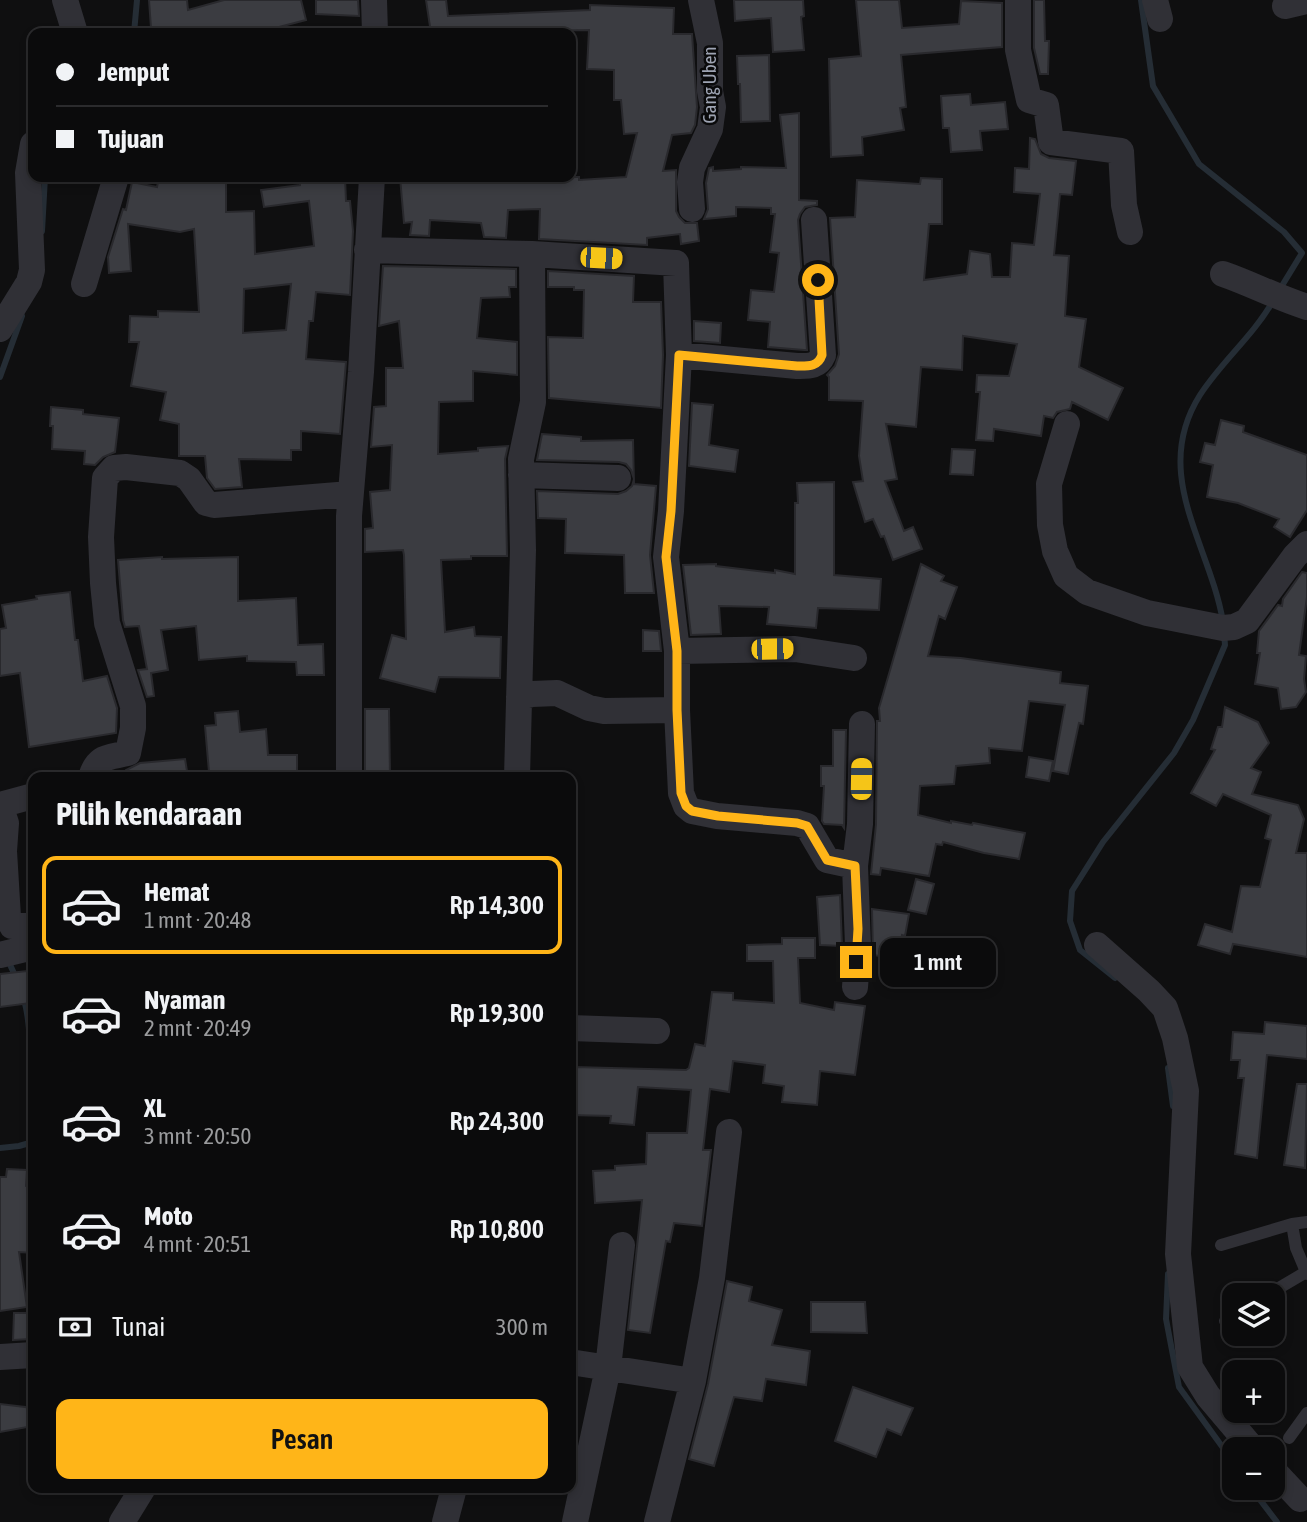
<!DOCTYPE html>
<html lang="id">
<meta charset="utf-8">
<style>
:root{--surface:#0b0b0c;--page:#141415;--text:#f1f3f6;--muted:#9a9b9d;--line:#2b2b2d;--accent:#ffb518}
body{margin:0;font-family:"Asap Condensed",sans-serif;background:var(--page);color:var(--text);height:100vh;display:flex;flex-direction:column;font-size:26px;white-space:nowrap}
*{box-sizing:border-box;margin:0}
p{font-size:23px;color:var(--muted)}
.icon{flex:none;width:38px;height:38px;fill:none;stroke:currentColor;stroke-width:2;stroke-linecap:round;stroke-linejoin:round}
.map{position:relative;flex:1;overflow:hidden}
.side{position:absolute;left:28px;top:772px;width:548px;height:721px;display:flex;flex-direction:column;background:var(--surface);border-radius:14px;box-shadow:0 4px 10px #0003,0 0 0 2px var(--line)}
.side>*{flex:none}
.hud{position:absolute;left:28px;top:28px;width:548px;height:154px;border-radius:14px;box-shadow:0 4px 10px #0003,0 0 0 2px var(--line);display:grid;align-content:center;height:154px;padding:0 28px;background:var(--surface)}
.controls{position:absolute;left:1222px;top:1283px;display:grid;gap:14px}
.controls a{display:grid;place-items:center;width:63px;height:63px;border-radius:14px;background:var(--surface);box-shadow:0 4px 10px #0003,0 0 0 2px var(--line);font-size:35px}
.end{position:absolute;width:32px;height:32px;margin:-16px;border:9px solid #ffb518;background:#111;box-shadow:0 0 0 4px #111}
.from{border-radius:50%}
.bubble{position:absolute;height:49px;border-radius:14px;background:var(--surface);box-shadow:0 4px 10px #0003,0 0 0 2px var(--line);font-size:23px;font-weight:600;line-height:49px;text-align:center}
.car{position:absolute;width:21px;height:42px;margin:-21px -10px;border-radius:9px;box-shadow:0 0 5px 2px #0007;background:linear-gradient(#f5c518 24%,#345 0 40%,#f5c518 0 76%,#345 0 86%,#f5c518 0)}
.hud b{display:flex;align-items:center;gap:24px;height:66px;font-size:26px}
.hud b+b{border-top:2px solid var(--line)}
.hud i{width:18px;height:18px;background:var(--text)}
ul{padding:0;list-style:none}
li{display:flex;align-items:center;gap:21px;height:98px;margin:0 14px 10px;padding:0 14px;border:4px solid transparent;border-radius:14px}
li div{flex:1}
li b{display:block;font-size:26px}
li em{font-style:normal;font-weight:600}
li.active{border-color:var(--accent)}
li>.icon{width:63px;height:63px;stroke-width:1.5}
h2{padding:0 28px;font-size:32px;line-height:84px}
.pay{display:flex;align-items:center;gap:18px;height:77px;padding:0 28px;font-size:26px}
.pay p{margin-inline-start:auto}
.cta{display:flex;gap:14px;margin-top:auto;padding:14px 28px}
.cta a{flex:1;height:80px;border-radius:14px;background:var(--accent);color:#111;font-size:28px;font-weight:600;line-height:80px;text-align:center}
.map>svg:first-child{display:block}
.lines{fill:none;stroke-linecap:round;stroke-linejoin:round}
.stream{stroke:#252d35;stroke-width:6}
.building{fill:#3b3c41;stroke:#29292d;stroke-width:2;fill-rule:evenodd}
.service{stroke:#303036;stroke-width:12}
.minor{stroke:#303036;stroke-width:26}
.route{stroke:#ffb518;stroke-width:9}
.labels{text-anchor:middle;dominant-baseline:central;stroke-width:5;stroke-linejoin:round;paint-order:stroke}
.street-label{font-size:19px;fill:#9ea4b3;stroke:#0a0a0b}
</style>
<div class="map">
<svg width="1307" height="1522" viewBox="0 0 1307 1522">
<rect width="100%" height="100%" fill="#0f0f10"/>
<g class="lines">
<path class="stream" d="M1141 0 1153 86 1199 164 1284 232 1302 253 1280 289
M134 33 137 0
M42 231 45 177
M0 377 22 316
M1223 622C1210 544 1150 474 1200 395 1222 361 1253 336 1273 301
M7 958 17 980
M1115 978 1080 950 1070 921 1072 891 1103 842 1174 753 1193 720 1225 645 1224 633
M23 997C31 1019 28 1041 33 1064
M1168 1068 1173 1106
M0 1148 19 1146 33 1142
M1168 1274 1166 1319 1179 1387 1234 1463
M1251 1488 1277 1522"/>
</g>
<path class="building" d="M149 0H187L188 10 224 0H301L306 20 256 33H170L169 27 151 28Z
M316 0H358L359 16 316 14Z
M426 0H446L448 16 590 10V5L674 8 673 34H692L697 107 695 125 691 133 672 135 663 171 676 170V211L679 217 685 223H697L699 241 681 244 680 234 647 238V245L539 239 540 209 508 210 506 238 484 237 481 223 430 220 429 236 410 235 412 222 404 223 400 177H500L499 183 542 181V177H579V180L626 177 637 133 624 134 621 100H614V70L587 69 589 30 431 33Z
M734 0H803L804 16 801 17 804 50 773 52 771 18 735 21Z
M856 0H899L902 28 959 24 961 1 1002 3V47L901 55 906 107 900 108 904 130 862 137 863 155 831 157 829 59 861 56Z
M1034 0H1044L1045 41H1049L1048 74H1040L1034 48Z
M769 55 770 121 741 122 740 84H738L737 56Z
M970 94 971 105 1005 102 1008 129 980 131 982 150 951 152 949 128H943L941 96Z
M799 113V200L817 201V205L805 207 800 214 798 220 807 350H804L768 347 770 322 748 320 751 290 774 292 779 253 770 252 775 214H771V208L736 207V216L704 219 708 209 706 183 709 168 713 167V171L741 169V167L786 168 780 115Z
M1030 138 1035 139 1041 154 1049 158 1076 161 1072 195 1060 194 1054 255 1069 256 1065 316 1086 319 1079 367 1123 388 1108 420 1072 402 1070 409 1057 412 1053 418 1044 416 1041 436 994 429 993 441 976 440 980 392H976L977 375 1009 376 1017 344 963 336 962 370 921 367 916 427 886 424 897 479 885 481 904 531 913 527 922 549 893 560 884 536 881 537 873 519 865 522 853 482 863 481 859 456 863 401 829 400V377L827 375 835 366 839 354 830 218 855 217 857 180 920 184 921 178 942 179V224H929L924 280 967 274 970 251 990 254 992 277H1010L1012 243 1034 245 1040 194 1014 192 1015 168 1029 169Z
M159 177H226V212L254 211 255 254 314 246 309 201 264 207 261 190 300 185V177H345L346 201H350L353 231 350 295 316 292 313 321H309L306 359 346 362 340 434 301 431V450H291V460L239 459 242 487 215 489 207 478 205 456H179V424L160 420 166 392 131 386 139 342H129L130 316 158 317V311L199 312 194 229 180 232 128 224 131 271 109 273 108 257 123 209 126 210 132 182 157 187ZM291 284 286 330 243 333 244 289Z
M383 266 516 269V287H509L510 297 481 298 477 338 517 342V375L473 371V401L439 402 438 454 478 451V448L508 446 505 459 507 556H471V559L441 560 445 632 474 627 475 636 501 637 500 678 439 677 435 692 380 678 392 635 406 639 404 555 403 550 365 552V529L373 528 370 492 390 490 392 445 371 447 374 407 386 406V368H403L399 321 379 326Z
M548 271 634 276 633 302H661L663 355 661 408 549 398 548 337 583 338 584 290H574V287H548Z
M694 321 721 323 720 343 694 341Z
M692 403 713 405 709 445 738 450 735 472 689 466Z
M51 407 83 410V414L119 418 115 452 103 457 95 465 84 464 85 451 52 449 53 426H50Z
M1221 420 1244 426 1243 432 1307 455V510L1290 537 1274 527 1279 519 1238 503 1207 497 1213 465 1200 462 1205 443 1215 445Z
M542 434 581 437V441L633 440 634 484 656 486 650 555 654 593H625L624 555 565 553 566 519 538 518 537 491 618 494 626 491 632 486 634 479 631 470 626 464 619 462 537 460Z
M952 449 975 450 973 475 950 474Z
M834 482V575L881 579 879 610 818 608 816 628 767 624 769 607 719 606 721 634 691 635 683 565 716 564V566L775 573V570L795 574V503H798L797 483Z
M162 557V559L238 557V601L296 598 298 645 323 644 324 675H297L296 662 247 661V656L199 660 196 626 161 630 168 670 151 673 154 696 147 697 138 670 147 669 139 626 125 627 123 620 118 560Z
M921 564 944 576 941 581 957 587 945 619 939 616 928 656 961 658 1061 672 1060 683 1088 686 1083 724 1079 723 1068 774 1053 771 1065 705 1029 701 1022 751 989 748 990 763 956 766 954 784 920 786 918 815 951 823V821L972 825 973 823 1025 833 1019 859 984 853 943 842 942 845 936 844 929 876 881 868 880 875 871 874 876 824 877 721H880L879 708Z
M1302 572 1307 573V597L1299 655 1306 656 1304 679 1306 692 1296 707 1281 709 1278 688 1255 684 1260 653H1257L1259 631 1278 605 1282 606 1283 599Z
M70 592 75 640H78L83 681 107 676 117 708 116 733 29 747 20 673 0 676V629L6 628 2 605 37 599 36 596Z
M643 630 659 631 661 651H643Z
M1225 707 1258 722 1269 743 1251 768 1261 772 1252 794 1298 805 1304 819 1296 853H1307V957L1233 944 1230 954 1198 945 1205 924 1232 932 1241 886 1260 887 1271 840 1265 838 1271 815 1223 794 1216 806 1191 793 1215 750 1211 749 1218 727H1222Z
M365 709H389L390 777H365Z
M238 711 240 732 266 729 268 755H297V777H228L227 771 209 772 205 726 216 725 215 713Z
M833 730H846L844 828 842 825 824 824 822 821 824 786H821V766H833Z
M1029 757 1053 761 1049 781 1026 777Z
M185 759 188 777H127L126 770 140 763Z
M916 879 934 884 926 914 908 910Z
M840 895 842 946 820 945 817 897Z
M872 909 909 914 905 936 902 935 899 959 873 955Z
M782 938H815V958H798L800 1003 834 1010 835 1002 865 1006 855 1075 820 1071 817 1105 782 1102 784 1086 763 1083 765 1065 733 1061 729 1092 710 1089 703 1150H711L702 1226 674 1223 670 1242 666 1241 650 1333 628 1330 642 1200 595 1203 593 1171 615 1170V1166L646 1164 647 1133H687L691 1090 638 1087 634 1125 610 1123 611 1116 570 1115V1090H574L575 1067 686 1070 689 1068 695 1044 705 1046 712 992 733 993V1000L774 1003 773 961H747V945L782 944Z
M27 971 31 1003 0 1007V974Z
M1265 1022 1307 1026V1059L1267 1055 1257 1158 1235 1154 1244 1078H1238L1240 1060H1231L1233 1032 1264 1034Z
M1297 1084H1307L1305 1168 1284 1165Z
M7 1169 27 1170 26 1186 33 1187V1253L19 1252 27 1307 0 1311V1177H6Z
M727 1281 752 1287 749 1301 782 1310 772 1345 810 1351 806 1385 766 1379 762 1401 734 1397 714 1466 689 1459 708 1384Z
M811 1302H865L867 1333 811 1332Z
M14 1313H32L31 1339 13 1340Z
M853 1387 913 1408 901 1435 887 1429 876 1457 835 1441Z
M0 1404 33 1408V1426L0 1432Z"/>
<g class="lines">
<path class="service" d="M1292 1224 1307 1222
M1221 1245 1292 1224 1296 1248 1307 1274
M1267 1295 1306 1272
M1225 1321 1234 1315
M1289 1438 1307 1413"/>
<path class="minor" d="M65 0 75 33
M374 0 375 33
M1018 0V50L1029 100 1046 105 1051 142 1121 151 1124 205 1130 232
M1155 0 1160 19
M1285 6 1307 1
M692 209 690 182 692 168 710 129 713 107 710 91V43L701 0
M367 250 532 254 676 263 679 355 671 511 666 557 677 651V710L681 793 686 806 692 811 717 816 797 823 807 826 827 860 855 866 858 946 855 987
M1223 274C1252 284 1278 298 1307 307
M84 284 116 177
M0 329 29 282 32 270 28 173 33 144
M679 355 797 366C808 366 818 367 823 355L814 220
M1067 424 1049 484 1050 525 1055 551 1066 576 1087 592 1147 613 1223 628 1234 627 1247 621 1295 556 1307 544
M521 475 618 478
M677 651 795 649 854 658
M519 697 532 694 557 693 589 708 604 711 677 710
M91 777C98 755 108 758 128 753L133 728V706L107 623 103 583 101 537 105 478 114 468 126 467 180 473 189 479 206 503 214 505 350 494
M349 777V516L361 372 372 177
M517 777 523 550 521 459 533 402 532 254
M33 796 0 805 6 823 4 851 8 917 12 926H33
M855 866 860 824 862 724
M1097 945 1149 991 1165 1008 1175 1038 1186 1091 1178 1254 1190 1367 1208 1396 1253 1449
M0 955 33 947
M570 1028 657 1031
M0 1357 33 1355
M570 1362 693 1381
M1272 1469 1300 1499
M122 1522 143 1488
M445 1522 454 1488
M575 1522 608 1368 622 1245
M657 1522 693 1381 712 1278 729 1132"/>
</g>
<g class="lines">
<path class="route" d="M818 280 822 355C818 367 808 366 797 366L679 355 671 511 666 557 677 651V710L681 793 686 806 692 811 718 816 797 823 807 826 827 860 855 866 858 929 856 962"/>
</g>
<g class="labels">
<g class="street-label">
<text transform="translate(709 85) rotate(-90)">Gang Uben</text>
</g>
</g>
</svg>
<div class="controls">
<a><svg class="icon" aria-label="layers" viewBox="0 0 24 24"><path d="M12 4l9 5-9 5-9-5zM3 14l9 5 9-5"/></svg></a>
<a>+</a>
<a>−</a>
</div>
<i class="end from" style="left:818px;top:280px"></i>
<i class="end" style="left:856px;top:962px"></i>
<div class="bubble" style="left:880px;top:938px;width:116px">1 mnt</div>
<i class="car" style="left:601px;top:258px;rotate:93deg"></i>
<i class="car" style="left:772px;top:649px;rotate:89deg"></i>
<i class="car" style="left:861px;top:779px;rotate:1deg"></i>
<div class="hud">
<b><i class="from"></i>Jemput</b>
<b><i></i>Tujuan</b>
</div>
<section class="side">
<h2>Pilih kendaraan</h2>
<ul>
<li class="active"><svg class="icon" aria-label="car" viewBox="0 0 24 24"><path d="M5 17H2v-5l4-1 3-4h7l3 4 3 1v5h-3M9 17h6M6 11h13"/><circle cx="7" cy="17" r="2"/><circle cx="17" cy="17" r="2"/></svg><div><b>Hemat</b><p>1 mnt · 20:48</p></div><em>Rp 14,300</em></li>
<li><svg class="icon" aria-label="car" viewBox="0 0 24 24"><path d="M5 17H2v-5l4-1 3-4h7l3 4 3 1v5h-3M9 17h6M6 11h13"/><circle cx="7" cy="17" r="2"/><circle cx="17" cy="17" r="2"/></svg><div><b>Nyaman</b><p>2 mnt · 20:49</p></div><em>Rp 19,300</em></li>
<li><svg class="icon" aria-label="car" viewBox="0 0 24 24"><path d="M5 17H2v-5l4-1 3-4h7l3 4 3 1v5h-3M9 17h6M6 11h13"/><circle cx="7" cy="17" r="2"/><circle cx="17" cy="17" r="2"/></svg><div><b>XL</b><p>3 mnt · 20:50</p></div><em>Rp 24,300</em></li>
<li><svg class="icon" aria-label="car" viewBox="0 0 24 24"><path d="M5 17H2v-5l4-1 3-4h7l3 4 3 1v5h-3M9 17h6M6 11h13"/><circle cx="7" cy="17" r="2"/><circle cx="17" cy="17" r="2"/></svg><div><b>Moto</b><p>4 mnt · 20:51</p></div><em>Rp 10,800</em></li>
</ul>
<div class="pay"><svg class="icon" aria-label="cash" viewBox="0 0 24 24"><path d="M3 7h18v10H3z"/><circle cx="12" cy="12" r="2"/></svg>Tunai<p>300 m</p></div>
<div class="cta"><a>Pesan</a></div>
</section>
</div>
